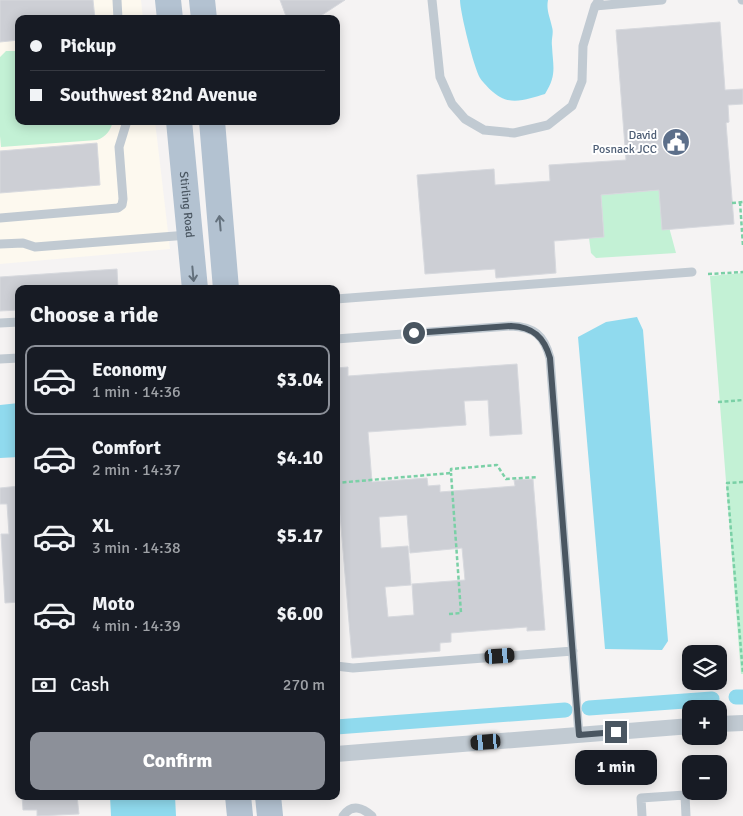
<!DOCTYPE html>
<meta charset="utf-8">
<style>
:root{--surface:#171b24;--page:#20242c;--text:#f1f3f6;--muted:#9ea1a6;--line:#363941;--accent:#8c9099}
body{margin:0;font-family:Signika,sans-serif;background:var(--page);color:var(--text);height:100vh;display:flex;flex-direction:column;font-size:19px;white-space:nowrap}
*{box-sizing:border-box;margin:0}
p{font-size:16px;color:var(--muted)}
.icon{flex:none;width:28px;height:28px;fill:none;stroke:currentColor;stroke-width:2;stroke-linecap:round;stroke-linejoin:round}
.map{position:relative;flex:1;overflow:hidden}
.drawer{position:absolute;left:15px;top:285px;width:325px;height:515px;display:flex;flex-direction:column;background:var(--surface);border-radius:10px;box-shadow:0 2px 12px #0003}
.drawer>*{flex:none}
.hud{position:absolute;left:15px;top:15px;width:325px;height:110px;border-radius:10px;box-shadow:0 2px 12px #0003;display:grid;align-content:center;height:110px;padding:0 15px;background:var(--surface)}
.buttons{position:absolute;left:682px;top:645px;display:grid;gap:10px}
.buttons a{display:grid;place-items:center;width:45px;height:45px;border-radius:10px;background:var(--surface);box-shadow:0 2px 12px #0003;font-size:25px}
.end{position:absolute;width:22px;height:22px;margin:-11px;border:6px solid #4a5661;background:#fff;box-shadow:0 0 0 2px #fff}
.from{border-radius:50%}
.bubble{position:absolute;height:35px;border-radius:10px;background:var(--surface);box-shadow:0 2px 12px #0003;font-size:16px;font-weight:700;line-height:35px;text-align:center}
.car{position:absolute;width:15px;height:30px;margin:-15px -8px;border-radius:6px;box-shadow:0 0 4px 1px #0007;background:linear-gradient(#222 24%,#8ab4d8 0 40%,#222 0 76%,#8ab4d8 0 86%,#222 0)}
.hud b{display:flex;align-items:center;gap:18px;height:48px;font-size:19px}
.hud b+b{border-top:1px solid var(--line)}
.hud i{width:12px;height:12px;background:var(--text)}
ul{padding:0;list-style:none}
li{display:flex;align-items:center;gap:15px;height:70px;margin:0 10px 8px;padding:0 5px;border:2px solid transparent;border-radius:10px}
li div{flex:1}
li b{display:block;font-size:19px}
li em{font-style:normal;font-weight:700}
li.current{border-color:var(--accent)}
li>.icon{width:45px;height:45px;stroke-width:1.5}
h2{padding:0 15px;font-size:22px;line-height:60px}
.pay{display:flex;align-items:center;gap:12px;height:55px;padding:0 15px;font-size:19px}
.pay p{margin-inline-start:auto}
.action{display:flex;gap:10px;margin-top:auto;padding:10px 15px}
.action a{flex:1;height:58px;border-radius:10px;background:var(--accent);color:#fff;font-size:20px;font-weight:700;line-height:58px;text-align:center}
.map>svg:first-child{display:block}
.commercial{fill:#fdf9ef}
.green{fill:#c3f1d5}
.water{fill:#90daee}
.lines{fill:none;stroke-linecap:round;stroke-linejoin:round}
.canal{stroke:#90daee;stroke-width:15}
.building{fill:#cdcfd5;stroke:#d7d9de;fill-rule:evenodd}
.path{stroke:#7ad0a6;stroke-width:2.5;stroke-dasharray:4 2.5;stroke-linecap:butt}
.lane{stroke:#c1cad2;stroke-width:9}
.street{stroke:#c1cad2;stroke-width:16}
.primary{stroke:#b3c2d1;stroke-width:26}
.oneway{stroke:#64717d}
.route{stroke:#4a5661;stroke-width:6}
.labels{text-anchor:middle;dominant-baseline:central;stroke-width:4;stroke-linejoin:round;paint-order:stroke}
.service-label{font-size:12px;fill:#4e5e75;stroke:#fff;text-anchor:end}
.street-label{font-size:12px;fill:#4a5661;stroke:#fff}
</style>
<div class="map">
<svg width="743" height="816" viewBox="0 0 743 816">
<rect width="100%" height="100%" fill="#f5f3f3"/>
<path class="commercial" d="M0 0H141L143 19H19V121H155L170 249 0 264Z"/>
<path class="green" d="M6 51H19V121H113C111 130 106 137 97 140L1 147 0 136V57Z
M659 190 676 253 596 258 591 253 589 238 604 237 601 195Z
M743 273V674H741L710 276Z"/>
<path class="water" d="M460 0H548C546 10 550 17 552 27 554 33 551 39 552 46 553 67 557 75 545 94 531 98 514 105 500 97 494 94 484 84 480 78 474 68 460 12 460 0Z
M637 317 643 330 668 641 662 650 605 649 578 337 606 322Z
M19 403V457L0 458V405Z
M110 796H175L176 816H111Z"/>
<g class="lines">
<path class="canal" d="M736 697H743
M589 708 712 699
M336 727 565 710"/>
</g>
<path class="building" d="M0 0H93L95 19H19V40L0 42Z
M280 0H345L316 19H287Z
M720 22 725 90 743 89V104L728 105 729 122 726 123 734 224 662 230 659 190 601 195 604 237 554 241 556 273 496 278 495 269 425 274 417 175 494 169 495 185 550 181 549 165 626 160 616 30Z
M97 143 100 185 0 193V151Z
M117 269 118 289H19V310L0 311V277Z
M517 364 522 434 490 436 488 400 464 401 466 425 368 432 372 482 427 478 428 486 440 485V492L515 486 514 480 533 479 545 630 527 631V627L451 633V642L440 643V651L352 658 336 467V368L348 367V376ZM407 515 410 553 462 548 465 580 412 584 414 615 388 617 385 587 411 585 408 546 381 548 379 517Z
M19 486V602L5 603 1 534H9L7 504H0V488Z
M22 796H77L79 814 37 816V810H23Z"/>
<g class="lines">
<path class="path" d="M740 202 743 246
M732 203 743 202
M708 274 743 272
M718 402 743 400
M743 482 727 483 743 674
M336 483 451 473V469L497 465 506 479 538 477
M449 614 461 613 451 473"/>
<path class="lane" d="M117 0 118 19
M432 0 440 77 452 104 465 119 484 130 514 133 548 125 572 106 582 81 583 46 595 6 599 0
M742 0H743
M595 6 662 0
M0 218 118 208 122 205 123 199 119 147 127 121
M0 244 23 243 35 247 188 235
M336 299 692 272
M0 323 19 322
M336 339 511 326C534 327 544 335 550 358L579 735
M0 359 19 358
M336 666 353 668 573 651
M343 816C352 803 363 808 372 816
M642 816 641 798 685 795 686 816"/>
<path class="street" d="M719 724 743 723
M336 754 691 726"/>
<g class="primary">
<path d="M168 0 170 19"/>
<path d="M202 0 204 19"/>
<path id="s1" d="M179 121 195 289"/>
<path d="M212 121 226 289"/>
<path d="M238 796 240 816"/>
<path d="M268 796 270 816"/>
</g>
</g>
<defs><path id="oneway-shaft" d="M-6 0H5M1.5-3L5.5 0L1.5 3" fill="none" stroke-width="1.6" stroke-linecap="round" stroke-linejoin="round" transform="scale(1.25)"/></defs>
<g class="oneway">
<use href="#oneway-shaft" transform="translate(220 223) rotate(-95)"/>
<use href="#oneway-shaft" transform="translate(193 274) rotate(85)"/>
</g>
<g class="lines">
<path class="route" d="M414 333 511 326C533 327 544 337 550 358L579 735 616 732"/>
</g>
<defs>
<g id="civic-disc" transform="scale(1.4375)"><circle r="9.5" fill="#5c6f8a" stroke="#fff"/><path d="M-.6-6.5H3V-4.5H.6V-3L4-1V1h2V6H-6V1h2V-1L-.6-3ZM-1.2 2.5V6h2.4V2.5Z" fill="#fff"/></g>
</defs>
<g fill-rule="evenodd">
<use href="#civic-disc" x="676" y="142"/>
</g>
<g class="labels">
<g class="service-label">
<text x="657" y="135">David<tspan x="657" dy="14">Posnack JCC</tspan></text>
</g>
<g class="street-label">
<text stroke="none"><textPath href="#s1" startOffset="84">Stirling Road</textPath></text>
</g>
</g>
</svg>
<div class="buttons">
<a><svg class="icon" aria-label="layers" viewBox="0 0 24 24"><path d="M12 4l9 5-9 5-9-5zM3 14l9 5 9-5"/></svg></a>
<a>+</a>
<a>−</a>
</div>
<i class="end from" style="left:414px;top:333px"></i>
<i class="end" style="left:616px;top:732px"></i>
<div class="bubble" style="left:575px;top:750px;width:82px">1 min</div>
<i class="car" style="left:500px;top:656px;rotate:86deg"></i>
<i class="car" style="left:486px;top:742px;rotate:265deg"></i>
<div class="hud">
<b><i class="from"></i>Pickup</b>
<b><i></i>Southwest 82nd Avenue</b>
</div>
<section class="drawer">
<h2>Choose a ride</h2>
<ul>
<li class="current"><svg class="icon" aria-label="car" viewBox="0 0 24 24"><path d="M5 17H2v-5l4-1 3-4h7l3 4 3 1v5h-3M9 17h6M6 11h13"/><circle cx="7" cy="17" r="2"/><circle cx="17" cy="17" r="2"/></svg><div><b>Economy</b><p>1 min · 14:36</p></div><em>$3.04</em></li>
<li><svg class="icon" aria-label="car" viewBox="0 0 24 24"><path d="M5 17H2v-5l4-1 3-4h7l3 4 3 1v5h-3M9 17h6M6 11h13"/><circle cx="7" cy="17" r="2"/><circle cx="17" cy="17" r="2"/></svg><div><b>Comfort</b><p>2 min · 14:37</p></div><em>$4.10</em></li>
<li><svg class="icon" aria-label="car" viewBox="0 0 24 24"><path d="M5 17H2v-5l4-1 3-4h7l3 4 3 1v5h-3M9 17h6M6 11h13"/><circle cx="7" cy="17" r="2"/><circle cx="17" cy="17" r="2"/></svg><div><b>XL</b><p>3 min · 14:38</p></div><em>$5.17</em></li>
<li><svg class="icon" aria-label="car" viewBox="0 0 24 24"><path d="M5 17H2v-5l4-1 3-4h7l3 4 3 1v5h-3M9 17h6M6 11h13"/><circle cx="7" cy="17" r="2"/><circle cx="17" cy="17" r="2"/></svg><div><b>Moto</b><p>4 min · 14:39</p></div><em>$6.00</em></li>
</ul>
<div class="pay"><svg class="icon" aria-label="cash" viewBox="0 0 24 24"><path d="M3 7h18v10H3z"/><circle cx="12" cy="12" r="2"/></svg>Cash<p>270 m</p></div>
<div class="action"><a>Confirm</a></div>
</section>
</div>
